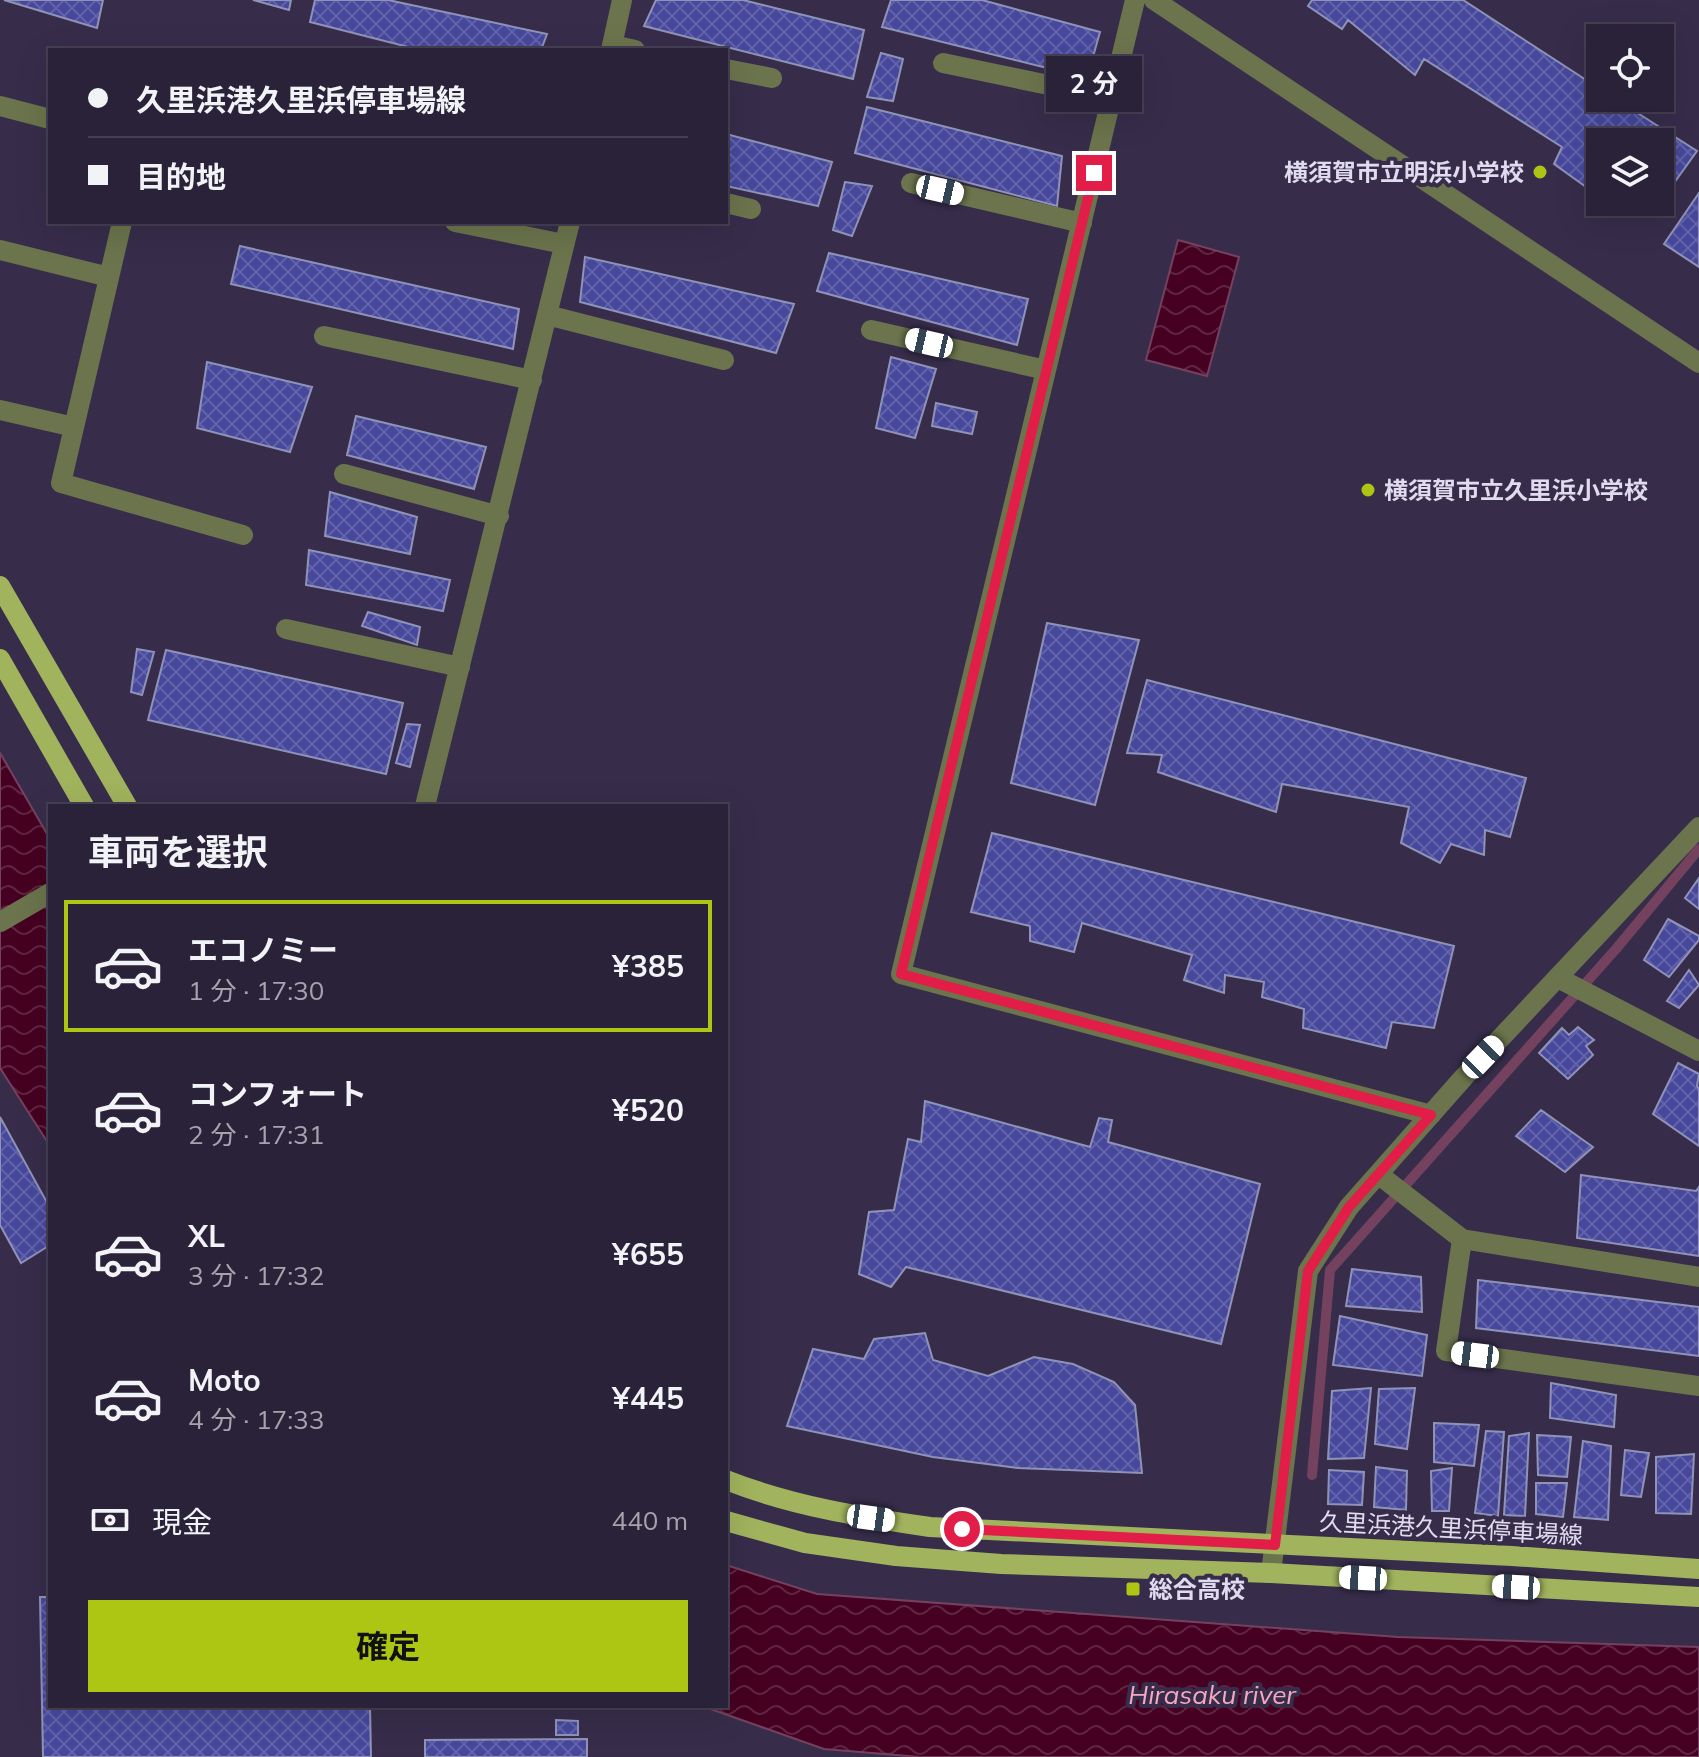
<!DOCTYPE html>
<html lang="ja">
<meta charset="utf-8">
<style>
:root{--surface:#292238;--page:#352f43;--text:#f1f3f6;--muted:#a5a4ae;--line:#453f53;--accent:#acc613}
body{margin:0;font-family:Mulish,"Noto Sans JP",sans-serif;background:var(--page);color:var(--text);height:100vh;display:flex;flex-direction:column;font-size:30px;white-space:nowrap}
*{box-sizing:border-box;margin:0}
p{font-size:26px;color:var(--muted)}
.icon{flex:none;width:44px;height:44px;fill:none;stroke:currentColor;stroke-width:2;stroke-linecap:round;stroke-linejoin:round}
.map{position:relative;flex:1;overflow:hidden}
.drawer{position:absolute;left:48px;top:804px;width:680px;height:904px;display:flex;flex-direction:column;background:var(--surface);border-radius:0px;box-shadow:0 8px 32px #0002,0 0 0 2px var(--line)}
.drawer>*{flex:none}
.top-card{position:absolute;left:48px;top:48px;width:680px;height:176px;border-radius:0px;box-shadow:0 8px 32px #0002,0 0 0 2px var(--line);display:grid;align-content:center;height:176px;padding:0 40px;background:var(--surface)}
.tools{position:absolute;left:1586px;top:24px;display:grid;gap:16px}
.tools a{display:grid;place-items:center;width:88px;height:88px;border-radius:0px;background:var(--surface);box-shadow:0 8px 32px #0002,0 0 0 2px var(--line);font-size:40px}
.end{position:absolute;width:36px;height:36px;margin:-18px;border:10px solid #e11d48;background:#fff;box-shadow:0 0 0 4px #fff}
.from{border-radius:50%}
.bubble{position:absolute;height:56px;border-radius:0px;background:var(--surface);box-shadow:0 8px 32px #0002,0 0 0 2px var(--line);font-size:26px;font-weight:700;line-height:56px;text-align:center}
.car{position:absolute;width:24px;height:48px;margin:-24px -12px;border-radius:10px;box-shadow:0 0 6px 2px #0007;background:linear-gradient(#fff 24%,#345 0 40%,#fff 0 76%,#345 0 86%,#fff 0)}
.top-card b{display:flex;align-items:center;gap:28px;height:76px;font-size:30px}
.top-card b+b{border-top:2px solid var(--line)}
.top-card i{width:20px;height:20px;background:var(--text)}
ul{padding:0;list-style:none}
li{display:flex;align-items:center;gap:24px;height:132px;margin:0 16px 12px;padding:0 24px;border:4px solid transparent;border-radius:0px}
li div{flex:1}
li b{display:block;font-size:30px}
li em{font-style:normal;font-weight:700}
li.active{border-color:var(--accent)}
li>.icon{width:72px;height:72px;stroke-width:1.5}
h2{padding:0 40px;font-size:36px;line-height:96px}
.pay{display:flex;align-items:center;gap:20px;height:88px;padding:0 40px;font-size:30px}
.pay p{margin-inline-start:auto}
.cta{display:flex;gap:16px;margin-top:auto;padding:16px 40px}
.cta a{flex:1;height:92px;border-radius:0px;background:var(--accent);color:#111;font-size:32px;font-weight:700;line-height:92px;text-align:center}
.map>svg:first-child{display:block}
.water{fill:url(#water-waves);stroke:#74425e;stroke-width:2}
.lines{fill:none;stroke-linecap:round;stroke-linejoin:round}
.stream{stroke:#74425e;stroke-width:10}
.building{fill:url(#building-cross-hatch);stroke:#8f93b7;stroke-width:2}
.minor{stroke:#6b744c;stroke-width:20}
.major{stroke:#a1b35d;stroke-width:20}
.route{stroke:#e11d48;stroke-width:10}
.poi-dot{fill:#acc613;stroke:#372d4b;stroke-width:3}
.labels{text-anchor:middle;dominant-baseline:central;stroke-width:8;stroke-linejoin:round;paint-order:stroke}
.poi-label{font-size:24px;font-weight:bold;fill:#e0dbee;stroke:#372d4b;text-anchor:start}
.street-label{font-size:24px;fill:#e0dbee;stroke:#372d4b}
.water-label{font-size:26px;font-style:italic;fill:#f7a7c0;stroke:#372d4b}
</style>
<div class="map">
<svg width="1699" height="1757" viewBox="0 0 1699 1757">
<defs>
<pattern id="water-waves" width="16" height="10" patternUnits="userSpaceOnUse" patternTransform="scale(2)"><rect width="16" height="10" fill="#460021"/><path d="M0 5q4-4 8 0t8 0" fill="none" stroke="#602542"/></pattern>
<pattern id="building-cross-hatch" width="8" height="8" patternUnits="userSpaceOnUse" patternTransform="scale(2)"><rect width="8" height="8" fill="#47489c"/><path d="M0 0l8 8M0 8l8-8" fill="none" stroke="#6162aa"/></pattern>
</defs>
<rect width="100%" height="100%" fill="#372d4b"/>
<path class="water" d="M1178 240 1239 257 1207 376 1146 360Z
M0 753 50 839V1146L0 1068Z
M726 1565 817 1594 1398 1637 1699 1647V1757H920L824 1749 702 1706H726Z"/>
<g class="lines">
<path class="stream" d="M1312 1475 1330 1270 1616 949 1699 849"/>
</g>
<path class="building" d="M4 0H103L97 28Z
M253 0H291L289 10Z
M315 0H388L547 34 541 50H420L310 22Z
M656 0H743L864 30 853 79 644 26Z
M891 0H982L1100 32 1087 78 882 27Z
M1312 0H1463L1600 89V98H1614L1697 151 1656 208 1641 202H1660V142H1600V197L1554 164 1562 147 1424 59 1415 75 1348 20 1342 29 1308 6Z
M881 53 903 59 893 101 867 97Z
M867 107 1062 156 1057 206 855 153Z
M726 134 832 162 818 206 726 186Z
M845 182 872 186 852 236 833 230Z
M1699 193V267L1664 244Z
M1607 202H1635L1628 216Z
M240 246 519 309 513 349 231 284Z
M829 253 1028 299 1017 345 817 291Z
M585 257 794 304 776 353 580 302Z
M891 357 936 369 915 438 876 428Z
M207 362 312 387 290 452 197 428Z
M936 403 977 412 972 434 932 426Z
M356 416 486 447 474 489 347 455Z
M330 492 417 517 410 554 325 536Z
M309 550 450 580 443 611 306 585Z
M368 612 420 627 417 645 362 626Z
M1047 623 1139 640 1095 805 1011 783Z
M137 649 154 652 142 695 131 692Z
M166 650 403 703 386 774 148 720Z
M1147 680 1526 778 1510 837 1485 830 1484 855 1451 844 1440 863 1401 843 1409 807 1282 784 1276 812 1158 772 1162 755 1127 753Z
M407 724 420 725 410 767 396 763Z
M992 833 1454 946 1434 1028 1392 1022 1386 1048 1303 1028 1304 1009 1262 997 1264 982 1225 975 1224 993 1184 980 1192 955 1082 923 1074 952 1030 941V926L971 912Z
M1699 878V909L1685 898Z
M1668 919 1699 936V940L1669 977 1644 960Z
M1689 970 1699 985 1679 1008 1667 1001Z
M1578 1027 1594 1040 1586 1046 1593 1055 1568 1079 1539 1053 1562 1028 1569 1035Z
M1678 1063 1699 1074 1697 1086 1699 1089V1146L1653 1114Z
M925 1101 1090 1147 1099 1118 1112 1120 1108 1142 1260 1184 1221 1344 906 1267 891 1287 859 1274 869 1212 894 1210 908 1139 921 1142Z
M1541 1110 1593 1147 1565 1172 1516 1136Z
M0 1117 50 1208V1245L21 1263 0 1225Z
M1581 1175 1696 1191 1699 1187V1256L1577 1238Z
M1352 1269 1421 1277 1422 1312 1346 1306Z
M1478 1280 1699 1307V1356L1476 1328Z
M1340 1316 1427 1335 1422 1376 1333 1365Z
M925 1333 933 1360 988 1376 1034 1357 1073 1364 1114 1382 1135 1405 1142 1473 1018 1468 933 1457 787 1426 813 1349 864 1359 874 1339Z
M1551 1383 1616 1395 1614 1427 1550 1418Z
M1371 1388 1364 1458 1328 1459 1332 1391Z
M1415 1388 1407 1449 1375 1444 1379 1389Z
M1434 1423 1479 1425 1474 1466 1434 1462Z
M1486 1431 1504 1432 1498 1516 1475 1513Z
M1529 1433 1525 1516 1504 1515 1509 1436Z
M1537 1435 1571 1437 1567 1477 1538 1475Z
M1583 1441 1611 1446 1608 1520 1574 1517Z
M1625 1450 1649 1453 1641 1497 1621 1495Z
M1694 1454 1691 1514 1656 1513V1457Z
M1376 1467 1407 1471 1406 1510 1374 1507Z
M1452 1468 1449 1511H1432L1431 1471Z
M1329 1470 1364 1472 1362 1505 1328 1504Z
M1536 1483H1567L1563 1517 1536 1514Z
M40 1597H50V1706H370L371 1757H43Z
M556 1720 578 1721V1735H556Z
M587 1739V1757H425V1740Z"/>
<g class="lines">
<path class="minor" d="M1135 0 901 974 1431 1115
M1154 0 1699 363
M613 45 635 50
M611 50 622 0
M943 63 1111 98
M726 69 772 78
M0 106 50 119
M911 183 1082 223
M726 203 751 209
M122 222 61 483 243 535
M455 222 564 244
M0 250 109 277
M547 315 724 360
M871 330 1046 370
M324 336 532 380
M0 410 74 427
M344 474 499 516
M286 629 460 667
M425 806 570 222
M0 922 50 893
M1558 978 1699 1051
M1378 1174 1462 1239 1446 1351 1699 1386
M1462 1239 1699 1277
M1271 1573 1308 1271 1349 1207 1464 1077 1699 827"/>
<path class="major" d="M0 586 127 806
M0 659 84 806
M726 1480C792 1506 861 1517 930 1527L1512 1556 1699 1569
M726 1521 805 1543 896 1556 1001 1564 1271 1573 1699 1597"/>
</g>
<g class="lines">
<path class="route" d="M962 1529 1275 1545 1308 1271 1349 1207 1431 1115 901 974 1094 173"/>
</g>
<g class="poi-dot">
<circle cx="1540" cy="172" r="8"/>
<circle cx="1368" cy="490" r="8"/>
<rect x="1125" y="1581" width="16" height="16" rx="4"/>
</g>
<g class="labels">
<g class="poi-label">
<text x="1524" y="172" text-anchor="end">横須賀市立明浜小学校</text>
<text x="1384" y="490">横須賀市立久里浜小学校</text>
<text x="1149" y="1589">総合高校</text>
</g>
<g class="street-label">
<text transform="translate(1451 1528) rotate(3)">久里浜港久里浜停車場線</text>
</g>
<g class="water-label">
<text x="1212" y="1694">Hirasaku river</text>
</g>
</g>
</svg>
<div class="tools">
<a><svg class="icon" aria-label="locate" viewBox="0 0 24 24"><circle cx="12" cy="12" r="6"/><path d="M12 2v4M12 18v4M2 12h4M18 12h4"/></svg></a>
<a><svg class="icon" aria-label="layers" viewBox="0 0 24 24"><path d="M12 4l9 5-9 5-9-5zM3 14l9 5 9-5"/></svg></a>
</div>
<i class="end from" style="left:962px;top:1529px"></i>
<i class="end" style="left:1094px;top:173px"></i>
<div class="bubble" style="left:1046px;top:56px;width:96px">2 分</div>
<i class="car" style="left:940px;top:190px;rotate:103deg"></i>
<i class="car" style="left:929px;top:343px;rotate:283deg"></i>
<i class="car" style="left:1483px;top:1057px;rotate:44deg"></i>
<i class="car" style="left:1475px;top:1355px;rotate:277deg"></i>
<i class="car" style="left:871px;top:1518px;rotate:98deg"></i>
<i class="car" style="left:1363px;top:1578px;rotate:273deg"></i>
<i class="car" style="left:1516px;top:1587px;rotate:273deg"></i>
<div class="top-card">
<b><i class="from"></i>久里浜港久里浜停車場線</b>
<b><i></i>目的地</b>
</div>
<section class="drawer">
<h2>車両を選択</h2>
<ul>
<li class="active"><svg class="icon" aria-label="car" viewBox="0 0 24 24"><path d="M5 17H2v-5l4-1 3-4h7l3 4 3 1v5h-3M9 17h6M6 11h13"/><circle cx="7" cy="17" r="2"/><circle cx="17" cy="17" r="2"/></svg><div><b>エコノミー</b><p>1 分 · 17:30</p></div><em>¥385</em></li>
<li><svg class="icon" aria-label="car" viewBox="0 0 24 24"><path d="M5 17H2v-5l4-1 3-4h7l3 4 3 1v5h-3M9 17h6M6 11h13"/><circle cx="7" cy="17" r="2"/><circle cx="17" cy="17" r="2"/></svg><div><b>コンフォート</b><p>2 分 · 17:31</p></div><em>¥520</em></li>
<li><svg class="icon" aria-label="car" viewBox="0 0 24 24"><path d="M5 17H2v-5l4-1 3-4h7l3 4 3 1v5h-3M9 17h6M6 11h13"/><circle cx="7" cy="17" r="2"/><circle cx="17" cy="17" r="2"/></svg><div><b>XL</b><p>3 分 · 17:32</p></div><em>¥655</em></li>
<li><svg class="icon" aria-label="car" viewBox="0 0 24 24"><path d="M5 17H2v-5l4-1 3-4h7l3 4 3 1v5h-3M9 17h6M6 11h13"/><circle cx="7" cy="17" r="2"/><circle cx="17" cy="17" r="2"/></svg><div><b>Moto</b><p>4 分 · 17:33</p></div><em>¥445</em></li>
</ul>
<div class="pay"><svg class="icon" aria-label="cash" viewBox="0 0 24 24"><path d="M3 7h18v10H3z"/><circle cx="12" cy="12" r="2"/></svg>現金<p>440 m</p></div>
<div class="cta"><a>確定</a></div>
</section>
</div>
